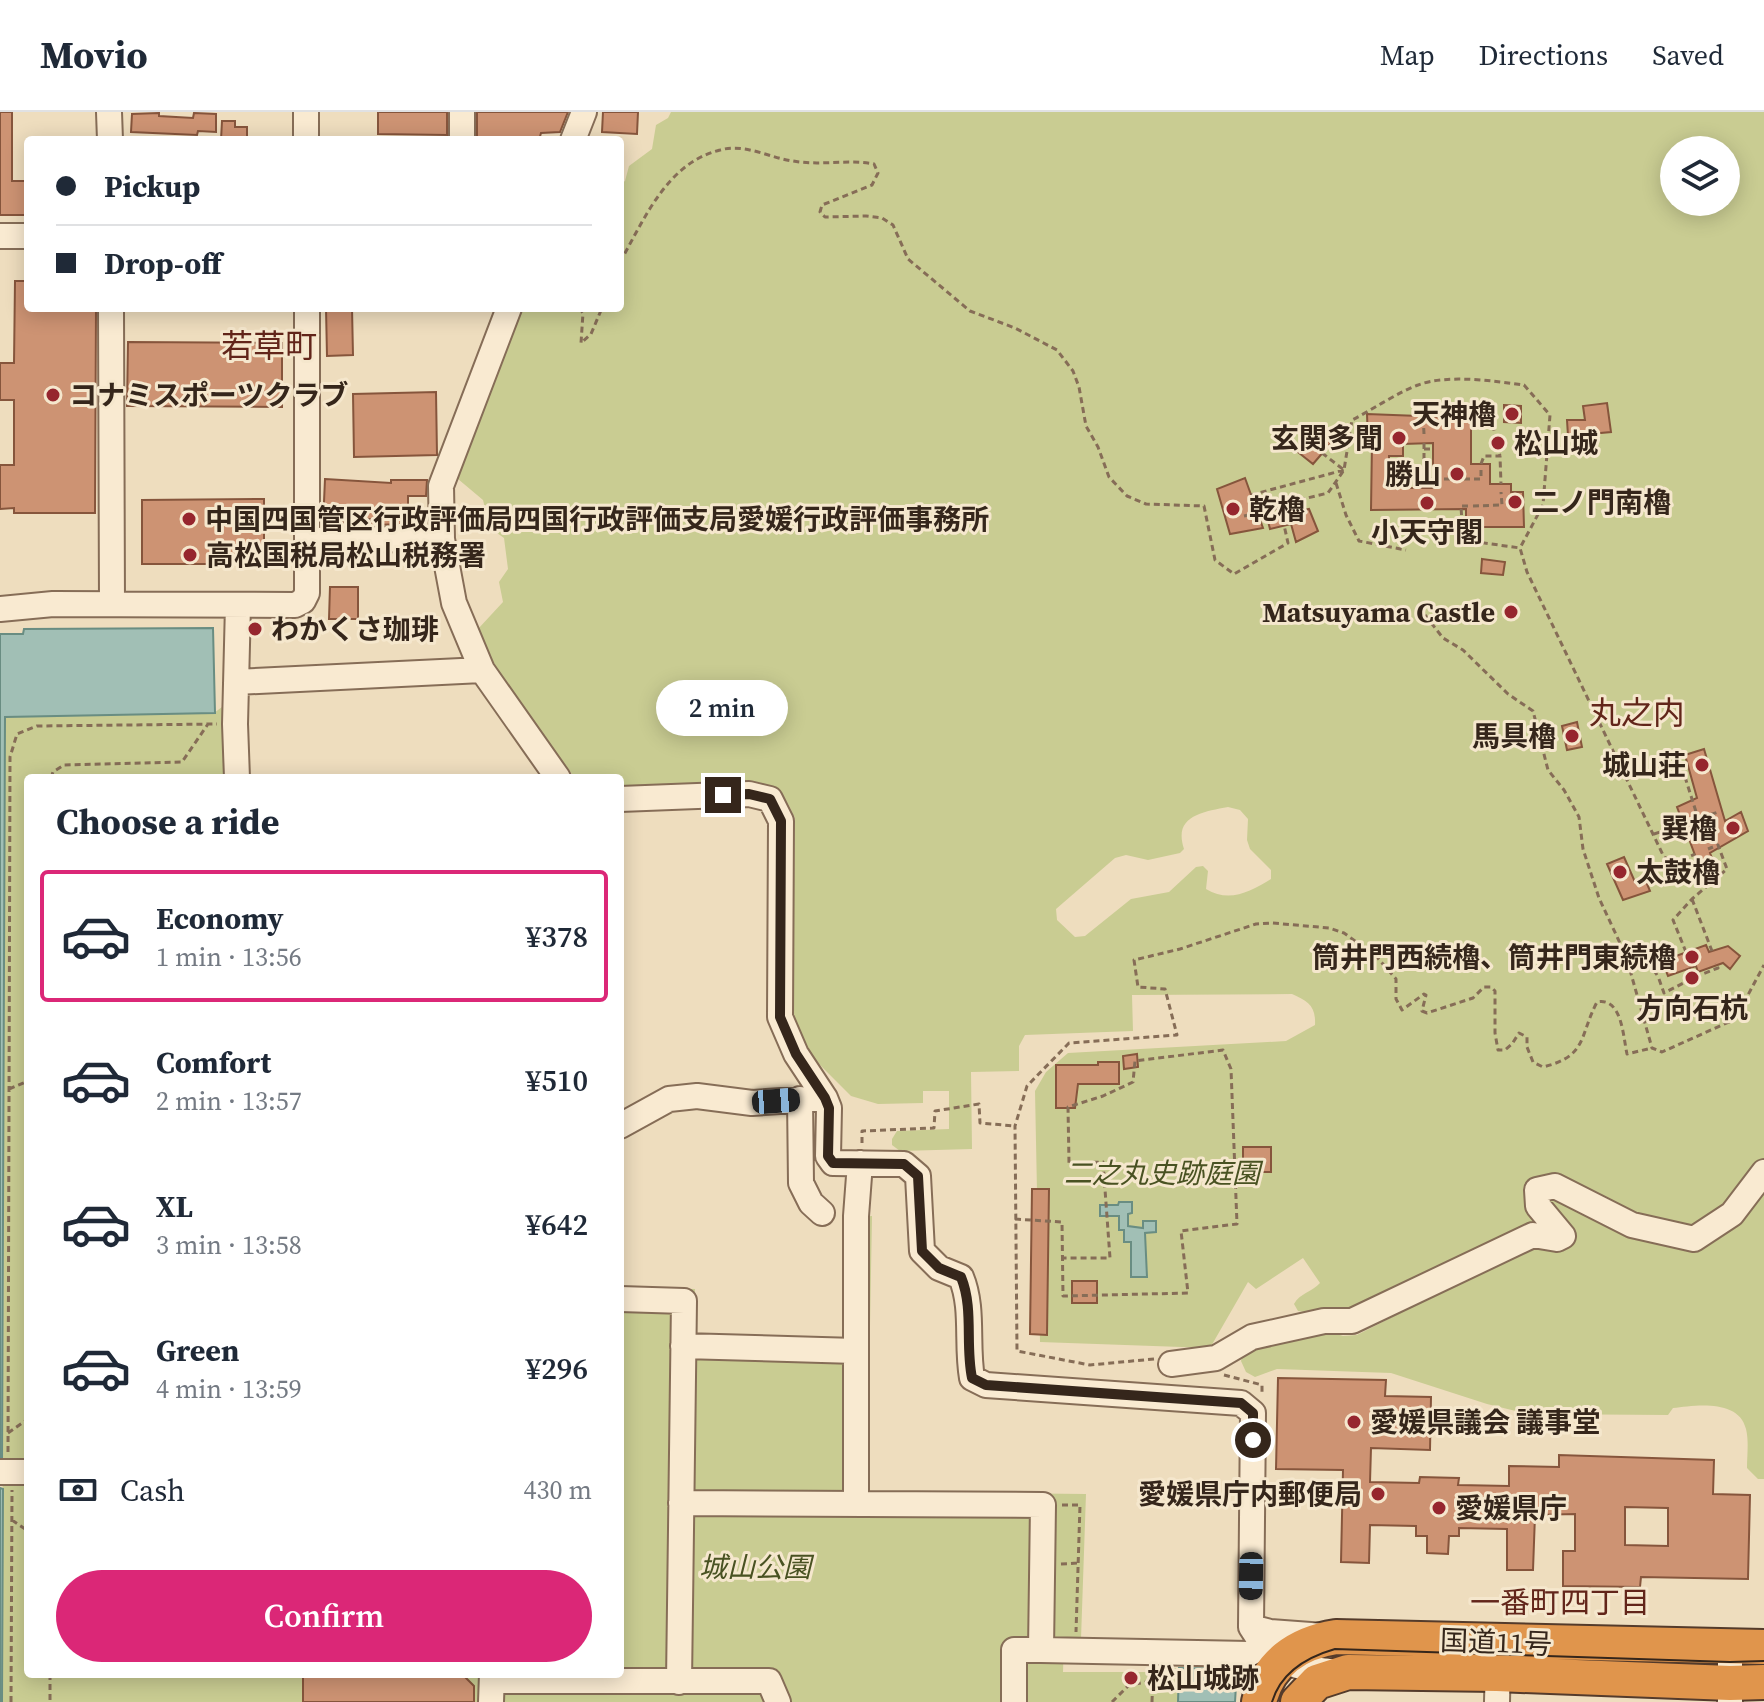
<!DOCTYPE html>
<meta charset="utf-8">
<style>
:root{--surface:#fff;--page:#f6f6f7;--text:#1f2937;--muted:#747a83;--line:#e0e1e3;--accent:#db2777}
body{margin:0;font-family:"Source Serif 4","Noto Sans JP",serif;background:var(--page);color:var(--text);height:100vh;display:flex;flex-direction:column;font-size:30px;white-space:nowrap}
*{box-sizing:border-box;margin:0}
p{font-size:26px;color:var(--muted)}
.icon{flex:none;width:44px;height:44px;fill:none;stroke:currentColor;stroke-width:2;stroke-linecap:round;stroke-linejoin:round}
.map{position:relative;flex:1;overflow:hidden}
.sheet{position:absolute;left:24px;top:662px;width:600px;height:904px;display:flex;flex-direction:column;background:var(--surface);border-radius:8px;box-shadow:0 4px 20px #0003}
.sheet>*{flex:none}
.top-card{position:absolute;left:24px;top:24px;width:600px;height:176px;border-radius:8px;box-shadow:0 4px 20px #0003;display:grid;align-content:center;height:176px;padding:0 32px;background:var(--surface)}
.fabs{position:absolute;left:1660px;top:24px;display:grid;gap:16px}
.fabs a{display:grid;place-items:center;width:80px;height:80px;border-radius:50%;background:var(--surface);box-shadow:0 4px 20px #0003;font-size:40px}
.end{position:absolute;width:36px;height:36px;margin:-18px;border:10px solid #35261b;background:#fff;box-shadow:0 0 0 4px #fff}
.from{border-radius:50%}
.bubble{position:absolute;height:56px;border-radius:28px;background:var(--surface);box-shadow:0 4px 20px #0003;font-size:26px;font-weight:600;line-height:56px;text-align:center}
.car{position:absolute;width:24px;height:48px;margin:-24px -12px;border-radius:10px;box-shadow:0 0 6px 2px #0007;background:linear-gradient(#222 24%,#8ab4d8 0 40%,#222 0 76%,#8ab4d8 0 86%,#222 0)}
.top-card b{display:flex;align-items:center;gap:28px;height:76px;font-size:30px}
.top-card b+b{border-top:2px solid var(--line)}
.top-card i{width:20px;height:20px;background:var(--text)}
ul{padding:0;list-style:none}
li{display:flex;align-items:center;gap:24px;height:132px;margin:0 16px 12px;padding:0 16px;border:4px solid transparent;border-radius:8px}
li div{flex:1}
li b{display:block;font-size:30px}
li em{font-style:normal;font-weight:600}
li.on{border-color:var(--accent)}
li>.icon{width:72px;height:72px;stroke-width:1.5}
h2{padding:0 32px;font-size:36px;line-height:96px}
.pay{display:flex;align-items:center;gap:20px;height:88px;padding:0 32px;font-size:30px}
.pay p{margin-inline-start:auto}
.action{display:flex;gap:16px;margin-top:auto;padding:16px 32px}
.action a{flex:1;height:92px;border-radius:48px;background:var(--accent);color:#fff;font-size:32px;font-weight:600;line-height:92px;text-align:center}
header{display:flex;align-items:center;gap:48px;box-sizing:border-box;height:112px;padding:0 40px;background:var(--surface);border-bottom:2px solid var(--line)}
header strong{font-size:38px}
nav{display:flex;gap:44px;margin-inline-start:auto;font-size:28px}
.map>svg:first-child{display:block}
.green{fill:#c9cc92;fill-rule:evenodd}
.water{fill:#a1bfb5;stroke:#698d82;stroke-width:2}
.building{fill:#cd9373;stroke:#86553c;stroke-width:2;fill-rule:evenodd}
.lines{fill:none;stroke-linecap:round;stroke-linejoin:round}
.minor-casing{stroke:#866d57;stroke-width:28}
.highway-casing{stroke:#543b2b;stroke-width:38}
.path{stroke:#866d57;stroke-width:3;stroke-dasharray:6 4;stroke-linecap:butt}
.minor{stroke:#f9ead1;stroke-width:24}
.highway{stroke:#e0954c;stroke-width:34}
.tram{stroke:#35261b;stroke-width:2}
.route{stroke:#35261b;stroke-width:10}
.poi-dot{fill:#96262e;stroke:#f5e7cd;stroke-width:3}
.labels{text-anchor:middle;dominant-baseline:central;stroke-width:6;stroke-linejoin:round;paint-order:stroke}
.poi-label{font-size:28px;font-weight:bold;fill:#35261b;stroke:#f5e7cd;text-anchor:start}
.park-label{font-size:28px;font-style:italic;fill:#495222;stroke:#f5e7cd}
.street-label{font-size:28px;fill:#35261b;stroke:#f5e7cd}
.neighbourhood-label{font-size:30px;fill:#62251a;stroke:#f5e7cd}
.quarter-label{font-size:32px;fill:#62251a;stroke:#f5e7cd}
</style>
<header>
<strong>Movio</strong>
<nav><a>Map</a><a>Directions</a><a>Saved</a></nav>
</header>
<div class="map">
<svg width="1764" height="1590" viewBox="0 0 1764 1590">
<rect width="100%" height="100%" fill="#eeddbe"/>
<path class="green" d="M671 0H1764V1367H1758L1747 1356C1747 1344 1749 1329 1746 1317 1739 1287 1696 1293 1673 1296L1668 1303 1528 1302 1487 1292 1391 1261 1277 1257 1255 1265 1246 1260 1241 1249 1249 1217 1276 1206 1290 1207 1343 1224 1357 1223 1410 1196 1414 1191C1374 1198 1338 1206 1298 1199L1294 1192C1300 1181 1312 1180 1320 1171L1303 1146 1256 1177 1248 1170 1210 1236 1040 1230 1035 979 1046 960 1068 941 1286 929 1315 913C1316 894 1308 889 1292 882L1132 883 1133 919 1025 923 1019 934V959L971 960 972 1037 900 1039 892 1033V1027L897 1019 949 1017V979H923V991L878 992 851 984 809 942 799 919 792 897 795 706C785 684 782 678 758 670L620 676V666H575L500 566 478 517 503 490 499 470 508 457 504 426 490 416 483 388 458 367 521 196H620V72L625 69 629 54 652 37 656 13 668 6ZM1674 38H1726V90H1674ZM1228 695 1240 698 1248 707 1247 728 1250 737 1271 758V767C1250 780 1229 791 1206 777L1208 759 1203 754 1196 755 1169 780 1131 787 1085 824 1075 825 1057 808 1056 797 1115 746 1126 743 1148 748 1180 741 1184 737C1173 704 1202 700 1228 695Z
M226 592 227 666H28V1562H620V1175L695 1177 693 1225 848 1229 842 1105 872 1104 867 1380 1086 1382 1081 1527H1064L1063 1560H1149L1158 1556H1179L1178 1590H2L5 604 214 601Z"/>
<path class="water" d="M213 516 215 601 5 605 2 1351H0V522H23L24 517Z
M1119 1090H1132V1101L1128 1102V1114L1143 1116V1109H1156V1120L1145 1121 1147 1165H1131V1130H1124V1118H1119V1104H1100V1093H1118Z
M0 1376 3 1377 2 1590H0Z
M1179 1556 1237 1557 1235 1590H1178Z"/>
<path class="building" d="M0 0H12V69H28V103H0Z
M378 0H447V23L378 22Z
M477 0H568L560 20 541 21 539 28H477Z
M603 0H638L637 22 602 20Z
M159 1V4L193 6 194 1 216 2V20L198 19 197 23 131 20 132 2Z
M222 9H235V15H247V28H221Z
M15 169H28V196H96L95 401H14V396L0 397V353H14V288H0V251H14Z
M326 196H352L353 243 327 244Z
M128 230 282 231V295L127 294Z
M436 280 437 343 354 345 353 282Z
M1607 291 1611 320 1568 324 1567 308H1585L1583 294Z
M1504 293 1521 294V311L1504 310Z
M1367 302 1471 306V352H1490V372H1511V380H1523L1524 415H1466V397L1371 398 1372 330 1368 331ZM1433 331V376H1389V344H1403V332Z
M1313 316 1331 331 1313 352 1294 337Z
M1245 366 1263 416 1230 422 1217 377Z
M325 367 391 371V368H427L426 384H408V412L371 413 370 407 343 408V413H323Z
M264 387V438H248V452H142V388Z
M1309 397 1318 419 1296 430 1291 412 1270 417 1267 405Z
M1482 447 1505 450 1503 463 1481 461Z
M330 475H358V507H329Z
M1577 610 1582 635 1567 638 1562 614Z
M1704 637 1725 709 1741 700 1748 719 1710 741 1715 754 1701 759 1677 695 1697 686 1685 643Z
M1624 745 1635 770 1645 767 1650 779 1623 788 1607 752Z
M1706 833 1709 840 1728 834 1740 844 1730 857 1723 851 1698 860 1696 854 1668 864 1662 849Z
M1137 942 1138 955 1124 957 1123 944Z
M1098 950H1119V972H1078L1075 996H1056V953H1098Z
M1243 1035H1271V1060H1243Z
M1032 1077H1049L1047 1223 1030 1222Z
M1072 1169H1097V1191H1072Z
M1278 1266 1386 1268 1385 1284 1431 1285 1430 1338 1371 1336 1370 1370 1419 1371 1420 1365 1459 1366 1458 1373 1509 1374V1354L1559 1355V1343L1714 1348 1713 1382 1750 1383 1748 1467 1641 1465 1640 1475 1563 1474V1439H1575V1402L1535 1403 1533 1458H1507V1417L1459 1416V1424H1449L1448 1442 1427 1441V1424H1416V1414L1370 1413 1369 1451 1341 1450 1343 1358 1276 1357ZM1625 1395 1668 1396V1434L1625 1433Z
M303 1562H462L474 1574V1590H303Z"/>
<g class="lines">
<g class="minor-casing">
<path id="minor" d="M109 0 110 28
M306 0V28
M462 0V28
M573 28 584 0
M0 124H28
M111 196 112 492
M509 196 441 374 442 427 454 491 482 558 558 666
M308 428 442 427
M0 497 53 492 295 493 303 489 307 481V196
M236 570 482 558
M237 666 235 612 238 493
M620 687 749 682 770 687 781 709 780 905 796 942 825 986 829 996 828 1044 833 1051 904 1052 918 1064 922 1139 939 1156 961 1165C974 1196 966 1232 972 1266L986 1273 1241 1291 1253 1301 1251 1515C1273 1553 1299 1557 1340 1560
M800 987 801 1071 811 1091 822 1101
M620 1014 669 987 697 984 752 991 825 986
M620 1187 684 1189 679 1570
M683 1234 856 1239
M1171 1252 1216 1246 1252 1225 1324 1209H1352L1533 1123 1557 1127 1563 1124 1538 1094 1537 1078 1555 1074 1632 1113 1694 1127 1732 1102 1764 1060
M0 1360H28
M681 1391 1043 1393 1041 1538H1014V1590
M856 1392V1104L860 1051
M1251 1515 1270 1520 1324 1524
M1041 1538 1249 1542 1262 1535
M492 1569H769L778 1590
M491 1590 492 1562
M1497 1590 1498 1548
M1730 1590V1536"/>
</g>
<g class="highway-casing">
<path id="highway" d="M1259 1590C1268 1551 1298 1531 1336 1525L1764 1535
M1298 1590 1317 1570 1348 1560 1497 1562 1730 1571 1764 1570"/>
</g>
<path class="path" d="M620 150C645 106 667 51 720 38 745 31 770 46 793 49 820 54 847 47 874 52L878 61 872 73 822 93 820 100 825 105 866 104 882 106 893 113 908 147 970 199 1015 216 1057 238 1073 259 1079 275 1086 314 1098 335 1109 365 1127 384 1146 392 1204 394 1215 448 1234 462 1288 431 1284 413
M579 196 583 201 581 231 591 222 602 196
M1442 301H1490L1500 344
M1424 322 1423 301H1436
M1424 331V363L1433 367
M1424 337H1433
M1322 341 1344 358
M1481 352 1484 344H1500L1501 372
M1444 367H1481V358
M1336 371 1346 403 1359 429 1406 438
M1251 383 1344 358
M1468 394H1461L1463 428 1520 436 1527 460 1664 745 1675 751 1695 742
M1473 394 1502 393 1501 380
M1280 401 1278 393 1328 381 1344 358 1352 308C1372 298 1398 280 1418 273 1447 262 1494 269 1524 273L1550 303 1543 393 1520 436
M1244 404 1279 396
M1425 503 1443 526 1463 538 1508 582 1533 599 1548 658 1564 678 1579 705 1583 737 1599 786 1626 844
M1625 662 1685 665 1698 706
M51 666 53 660 64 653 182 650 208 612
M1654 722 1718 700
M1692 787 1712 839
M1686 840 1673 808 1692 787 1727 757 1718 733 1708 737
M1657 863 1641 838 1626 844 1652 936 1662 940 1731 909 1741 896 1764 853
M1695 865 1718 856 1716 851
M1659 867 1664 881 1695 865 1692 856
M9 977 28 969
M862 1031V1019L934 1016 935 999 979 992 980 1011 1015 1014
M1015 1107 1062 1110 1063 1184 1188 1181 1181 1119 1237 1112 1231 957 1223 938 1135 949 1133 970 1103 984 1068 995 1069 1051 1103 1050 1110 1146H1062
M1154 1247 1090 1253 1017 1239 1015 1014 1027 974 1069 931 1177 923 1165 877 1138 875 1134 848 1180 837 1256 812 1272 811 1329 816 1344 821 1376 844 1396 867V887L1402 898 1424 882 1426 883 1422 899 1427 901 1473 886 1484 875H1491L1495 879V921L1498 938H1505L1512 932 1519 921 1527 925V935L1533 950 1543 955C1588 944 1579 924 1597 890 1622 885 1623 924 1627 942L1652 936
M1224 1263 1262 1273V1282
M8 1321 28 1307
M8 1340 10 645 17 622 37 614 217 612
M1062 1393H1080L1076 1520
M12 1408 28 1419
M1061 1452 1078 1451
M50 1562V1590
M11 1590 12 1378
M1112 1590 1129 1573 1152 1569
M1152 1590 1153 1560"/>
<use href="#minor" class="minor"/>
<use href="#highway" class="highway"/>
<path class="tram" d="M1272 1590C1281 1560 1307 1545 1335 1537L1730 1550 1764 1549"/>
</g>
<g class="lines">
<path class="route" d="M723 683 749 682 770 687 781 709 780 905 796 942 825 986 829 996 828 1044 833 1051 904 1052 918 1064 922 1139 939 1156 961 1165C974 1197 965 1232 972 1266L986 1273 1241 1291 1253 1301V1328"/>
</g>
<g class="poi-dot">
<circle cx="53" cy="283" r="8"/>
<circle cx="1512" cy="302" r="8"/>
<circle cx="1399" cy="326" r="8"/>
<circle cx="1498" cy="331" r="8"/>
<circle cx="1457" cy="362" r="8"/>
<circle cx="1515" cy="390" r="8"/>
<circle cx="1427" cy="391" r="8"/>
<circle cx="1233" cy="397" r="8"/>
<circle cx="189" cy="407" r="8"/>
<circle cx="190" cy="443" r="8"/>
<circle cx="1511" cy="500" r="8"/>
<circle cx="255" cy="517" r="8"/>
<circle cx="1572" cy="624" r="8"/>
<circle cx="1702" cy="653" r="8"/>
<circle cx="1733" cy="716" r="8"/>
<circle cx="1620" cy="760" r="8"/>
<circle cx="1692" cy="845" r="8"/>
<circle cx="1692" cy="866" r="8"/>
<circle cx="1354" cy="1310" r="8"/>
<circle cx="1378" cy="1382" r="8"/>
<circle cx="1439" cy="1396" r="8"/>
<circle cx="1131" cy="1566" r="8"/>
</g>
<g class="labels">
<g class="poi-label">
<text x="69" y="283">コナミスポーツクラブ</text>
<text x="1496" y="302" text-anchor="end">天神櫓</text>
<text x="1383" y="326" text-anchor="end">玄関多聞</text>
<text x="1514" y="331">松山城</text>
<text x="1441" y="362" text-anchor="end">勝山</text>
<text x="1531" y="390">二ノ門南櫓</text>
<text x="1249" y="397">乾櫓</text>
<text x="205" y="407">中国四国管区行政評価局四国行政評価支局愛媛行政評価事務所</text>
<text x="1427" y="420" text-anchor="middle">小天守閣</text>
<text x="206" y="443">高松国税局松山税務署</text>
<text x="1495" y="500" text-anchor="end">Matsuyama Castle</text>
<text x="271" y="517">わかくさ珈琲</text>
<text x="1556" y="624" text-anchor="end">馬具櫓</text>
<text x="1686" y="653" text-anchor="end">城山荘</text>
<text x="1717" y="716" text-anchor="end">巽櫓</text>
<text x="1636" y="760">太鼓櫓</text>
<text x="1676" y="845" text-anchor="end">筒井門西続櫓、筒井門東続櫓</text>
<text x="1692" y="896" text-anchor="middle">方向石杭</text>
<text x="1370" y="1310">愛媛県議会 議事堂</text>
<text x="1362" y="1382" text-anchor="end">愛媛県庁内郵便局</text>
<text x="1455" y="1396">愛媛県庁</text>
<text x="1147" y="1566">松山城跡</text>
</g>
<g class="park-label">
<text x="1162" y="1061">二之丸史跡庭園</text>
<text x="755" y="1455">城山公園</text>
</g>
<g class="street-label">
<text transform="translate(1496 1530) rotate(2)">国道11号</text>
</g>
<g class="neighbourhood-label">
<text x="1560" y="1490">一番町四丁目</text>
</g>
<g class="quarter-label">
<text x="269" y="234">若草町</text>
<text x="1637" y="601">丸之内</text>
</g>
</g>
</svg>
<div class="fabs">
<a><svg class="icon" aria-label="layers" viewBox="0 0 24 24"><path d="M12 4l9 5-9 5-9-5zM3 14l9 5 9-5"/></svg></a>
</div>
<i class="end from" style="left:1253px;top:1328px"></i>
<i class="end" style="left:723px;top:683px"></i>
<div class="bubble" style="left:656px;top:568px;width:132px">2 min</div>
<i class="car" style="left:776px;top:989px;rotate:86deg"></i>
<i class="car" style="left:1251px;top:1464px;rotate:181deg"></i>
<div class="top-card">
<b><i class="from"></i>Pickup</b>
<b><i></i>Drop-off</b>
</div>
<section class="sheet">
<h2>Choose a ride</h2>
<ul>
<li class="on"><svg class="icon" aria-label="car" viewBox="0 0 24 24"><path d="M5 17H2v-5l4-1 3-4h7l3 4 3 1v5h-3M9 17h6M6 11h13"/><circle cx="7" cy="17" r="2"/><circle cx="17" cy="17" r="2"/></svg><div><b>Economy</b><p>1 min · 13:56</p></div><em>¥378</em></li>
<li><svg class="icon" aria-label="car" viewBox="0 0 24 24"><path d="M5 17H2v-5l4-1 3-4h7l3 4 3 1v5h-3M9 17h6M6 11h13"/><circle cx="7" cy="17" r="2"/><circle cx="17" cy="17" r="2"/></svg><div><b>Comfort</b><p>2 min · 13:57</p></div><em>¥510</em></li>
<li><svg class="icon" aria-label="car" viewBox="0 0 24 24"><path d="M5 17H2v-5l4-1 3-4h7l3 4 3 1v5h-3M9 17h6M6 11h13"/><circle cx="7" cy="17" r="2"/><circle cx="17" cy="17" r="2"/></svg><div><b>XL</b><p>3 min · 13:58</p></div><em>¥642</em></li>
<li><svg class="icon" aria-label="car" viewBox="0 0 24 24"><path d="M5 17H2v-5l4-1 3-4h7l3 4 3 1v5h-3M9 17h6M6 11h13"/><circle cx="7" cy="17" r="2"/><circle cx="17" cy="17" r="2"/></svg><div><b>Green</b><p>4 min · 13:59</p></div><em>¥296</em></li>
</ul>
<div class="pay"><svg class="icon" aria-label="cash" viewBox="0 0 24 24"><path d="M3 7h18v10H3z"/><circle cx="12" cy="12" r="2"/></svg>Cash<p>430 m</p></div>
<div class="action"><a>Confirm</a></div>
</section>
</div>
